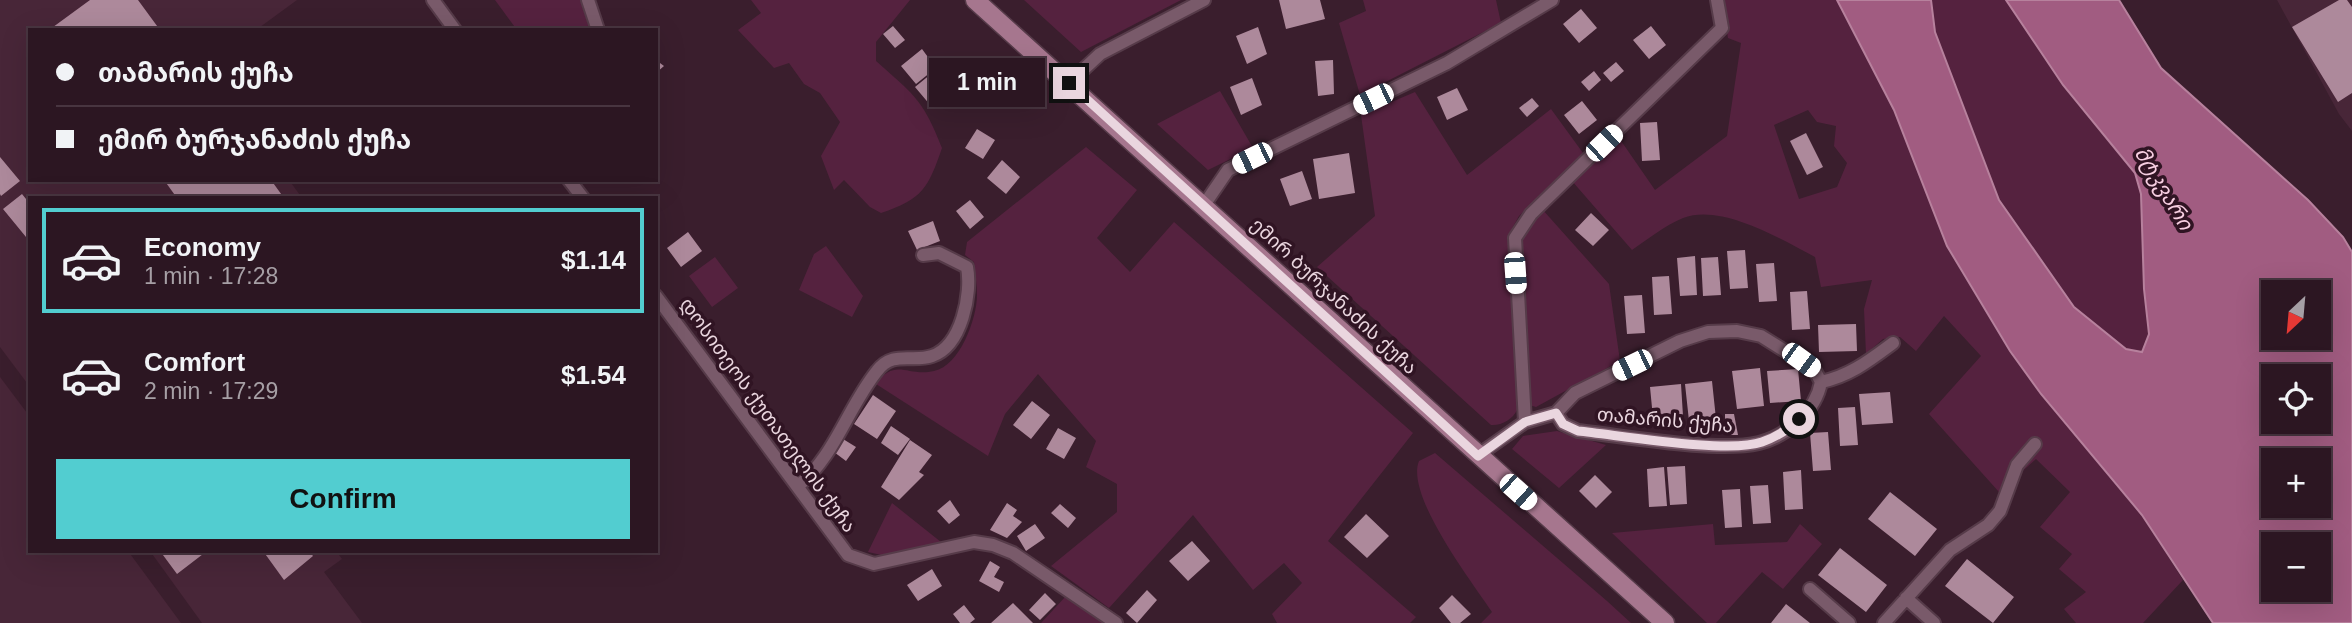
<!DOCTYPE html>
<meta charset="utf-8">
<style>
:root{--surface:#2c1622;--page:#38232f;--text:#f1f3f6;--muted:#a69fa5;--line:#483540;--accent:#52cdd0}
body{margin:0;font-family:Arial,"Noto Sans Georgian",sans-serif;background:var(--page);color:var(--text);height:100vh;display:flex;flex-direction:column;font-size:26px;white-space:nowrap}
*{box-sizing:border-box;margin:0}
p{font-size:23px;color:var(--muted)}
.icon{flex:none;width:38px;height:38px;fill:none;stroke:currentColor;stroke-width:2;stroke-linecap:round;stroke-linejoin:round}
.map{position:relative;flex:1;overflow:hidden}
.side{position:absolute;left:28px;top:196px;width:630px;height:357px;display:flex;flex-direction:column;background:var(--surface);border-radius:0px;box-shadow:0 7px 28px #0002,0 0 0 2px var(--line)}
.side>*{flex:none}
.hud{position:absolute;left:28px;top:28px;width:630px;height:154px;border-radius:0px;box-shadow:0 7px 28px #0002,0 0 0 2px var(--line);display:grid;align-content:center;height:154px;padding:0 28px;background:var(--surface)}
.needle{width:46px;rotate:206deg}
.buttons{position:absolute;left:2261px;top:280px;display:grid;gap:14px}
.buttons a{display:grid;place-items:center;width:70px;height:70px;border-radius:0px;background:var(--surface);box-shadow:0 7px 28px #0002,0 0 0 2px var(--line);font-size:35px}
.end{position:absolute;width:32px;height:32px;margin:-16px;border:9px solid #ead6df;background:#111;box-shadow:0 0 0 4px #111}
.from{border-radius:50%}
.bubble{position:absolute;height:49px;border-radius:0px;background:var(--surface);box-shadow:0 7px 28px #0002,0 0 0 2px var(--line);font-size:23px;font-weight:700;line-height:49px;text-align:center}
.car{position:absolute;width:21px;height:42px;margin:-21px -10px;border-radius:9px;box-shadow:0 0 5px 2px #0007;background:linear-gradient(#fff 24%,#345 0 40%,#fff 0 76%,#345 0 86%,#fff 0)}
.hud b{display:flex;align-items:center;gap:24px;height:66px;font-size:26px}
.hud b+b{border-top:2px solid var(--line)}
.hud i{width:18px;height:18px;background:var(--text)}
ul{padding:12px 0 0;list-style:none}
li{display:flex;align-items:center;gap:21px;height:105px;margin:0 14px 10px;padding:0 14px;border:4px solid transparent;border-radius:0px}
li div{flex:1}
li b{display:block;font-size:26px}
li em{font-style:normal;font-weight:700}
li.on{border-color:var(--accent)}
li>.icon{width:63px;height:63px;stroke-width:1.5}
.primary-button{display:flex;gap:14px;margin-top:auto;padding:14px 28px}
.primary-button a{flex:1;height:80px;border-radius:0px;background:var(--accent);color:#111;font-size:28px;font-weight:700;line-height:80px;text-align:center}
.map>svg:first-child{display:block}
.built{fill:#482638}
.green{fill:#55223f;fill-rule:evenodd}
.water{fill:#a15c81;stroke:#b7819d;stroke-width:2;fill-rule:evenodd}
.building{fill:#ad899b}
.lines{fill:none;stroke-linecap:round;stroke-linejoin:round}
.street-casing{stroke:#563b49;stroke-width:16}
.secondary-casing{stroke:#563b49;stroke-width:21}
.street{stroke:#795a6a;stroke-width:12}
.secondary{stroke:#a6768e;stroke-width:18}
.route{stroke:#ead6df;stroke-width:9}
.labels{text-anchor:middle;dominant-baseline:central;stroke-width:7;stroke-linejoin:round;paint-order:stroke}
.street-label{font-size:19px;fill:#ead6df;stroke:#301423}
.water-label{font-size:21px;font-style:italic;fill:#f8cfe2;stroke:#301423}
</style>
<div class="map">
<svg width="2352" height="623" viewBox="0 0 2352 623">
<rect width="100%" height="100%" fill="#3a1e2d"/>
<path class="built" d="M0 0H297L256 30H30V180H289L302 198H30V387L0 347Z
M2277 0H2352V131L2339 114Z
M0 377 30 417V551H128L181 623H0Z
M150 551H336L342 559 324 572 362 623H202Z"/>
<path class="green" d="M495 0H580L590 30H517Z
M751 0H910L876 42V61C914 95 923 99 942 148 928 188 923 199 881 213L870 207 844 180 834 190 821 156 840 122 820 93 804 84 789 63 774 68 738 30 761 13Z
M1024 0H1181L1081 52Z
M1363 0H1496L1501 23 1360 95 1339 23 1366 11Z
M1722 0H1837L1894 110 1947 246 2041 394 2142 515 2183 580 2143 623H2076L2064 609 2086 592 2059 569 2072 554 2040 527 2070 492 2036 459 1999 492 1929 414 1981 356 1944 316 1916 351 1900 337 1883 339 1866 354 1864 309 1872 280 1821 287 1815 257C1781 239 1721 203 1683 218 1664 226 1648 239 1632 250L1572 181 1617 135 1655 190 1727 136 1741 43 1728 38ZM1808 110 1817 122 1836 126 1834 146 1847 163 1837 187 1799 199 1774 125Z
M1931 0H2006L2063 85 2135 173 2141 194 2144 289 2149 334 2142 352 2126 349 2074 307 1999 200 1935 31Z
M1220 91 1253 148 1208 170 1157 124Z
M1415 92 1467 175 1551 109 1583 153 1519 216 1509 234 1517 410C1513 419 1501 426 1491 425L1317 267 1375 216 1361 115Z
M1086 147 1137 190 1097 238 1130 272 1174 222 1413 433 1328 541 1416 617 1410 623H1277L1272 614 1302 583 1284 563 1253 590 1193 515 1109 608 1051 566 1117 512V484L1086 467 1096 441 1038 374 1005 414 988 456 876 384C895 357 907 377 934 371 960 366 977 318 977 295 977 284 975 273 974 262L965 255 967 242Z
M1542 209 1609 284 1620 361 1536 407 1529 405 1519 260 1521 234Z
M826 246 863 296 852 317 799 290 814 254Z
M715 257 738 288 712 307 689 276Z
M1557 431 1606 445 1559 488 1512 449 1523 436Z
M1435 453 1607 601 1631 623H1481L1492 612C1472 582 1405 495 1419 461Z
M892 503 941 542 886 556 868 552Z
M1713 524 1715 545 1787 542 1800 524 1822 544 1783 589 1762 572 1716 623H1707L1612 533Z
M1066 596 1104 623H1041Z"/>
<path class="water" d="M1837 0H1931L1935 32 1999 200 2074 307 2126 349 2142 352 2149 334 2144 289 2141 194 2135 173 2063 85 2006 0H2119L2161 68 2308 200 2343 237 2352 252V623H2213L2142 515 2041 394 2010 351 1947 246 1894 110ZM2273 292H2319V338H2273ZM2273 376H2319V422H2273ZM2273 460H2319V506H2273ZM2273 544H2319V590H2273Z"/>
<path class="building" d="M90 0H138L160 30H49Z
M1279 0H1320L1325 19 1286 29Z
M2339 0H2347L2352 7V93L2338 102 2292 27Z
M1581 9 1597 28 1579 43 1563 24Z
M893 26 905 40 895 48 883 34Z
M1651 26 1666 45 1649 59 1633 40Z
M1258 27 1267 54 1247 64 1236 36Z
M922 49 936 68 916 84 901 66Z
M656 60 664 66 656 73Z
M1333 60 1334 94 1318 96 1315 61Z
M1616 62 1624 71 1611 82 1603 73Z
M937 69 952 87 931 106 915 87Z
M1594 71 1601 80 1589 91 1581 82Z
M1252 78 1262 105 1241 115 1230 87Z
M1457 88 1468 110 1447 120 1437 97Z
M1532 98 1539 106 1527 117 1519 108Z
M1582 101 1597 120 1579 134 1564 115Z
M1657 122 1660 160 1642 161 1640 123Z
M977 129 995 140 983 159 965 148Z
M1806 133 1823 167 1807 175 1790 141Z
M1349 153 1355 193 1319 199 1313 159Z
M0 157 20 181 1 196 0 194Z
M1002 160 1020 177 1006 194 987 178Z
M1302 171 1312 199 1290 206 1280 179Z
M164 180H271L284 198H177Z
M22 194 30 204V234L26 237 3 209Z
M970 200 984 217 970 229 956 211Z
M1591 213 1609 230 1593 246 1575 230Z
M933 221 940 241 917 250 908 231Z
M688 232 702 251 681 267 667 248Z
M1745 250 1748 288 1730 289 1727 251Z
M1695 256 1697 295 1680 296 1677 258Z
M1718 257 1721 295 1703 296 1701 258Z
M1774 263 1777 301 1759 302 1756 264Z
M1669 276 1672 314 1654 315 1652 277Z
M1807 291 1810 329 1792 330 1790 292Z
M1642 295 1645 333 1627 334 1624 296Z
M1856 324 1857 351 1819 352 1818 325Z
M1760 368 1764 406 1737 409 1732 371Z
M1798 369 1801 401 1770 403 1767 371Z
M1712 381 1716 419 1689 421 1685 384Z
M1681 384 1683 416 1653 418 1650 387Z
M1890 392 1893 423 1862 425 1859 394Z
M873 395 896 411 877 439 854 424Z
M1032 401 1050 415 1031 439 1013 425Z
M1855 407 1858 445 1840 446 1838 408Z
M1725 414H1734L1738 435H1725Z
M891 426 910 439 898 455 881 443Z
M1058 428 1076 438 1064 459 1046 449Z
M1828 432 1831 470 1813 471 1810 433Z
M843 439 856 447 846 461 834 452Z
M910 440 932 455 919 472 924 475 899 500 881 487Z
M1685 466 1687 504 1670 505 1667 467Z
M1664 467 1667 506 1649 507 1647 469Z
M1801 470 1803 509 1785 510 1783 472Z
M1595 475 1612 492 1596 508 1579 491Z
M1768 485 1771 523 1753 524 1750 486Z
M1740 489 1742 527 1725 528 1722 490Z
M1890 492 1937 529 1915 556 1868 519Z
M950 500 960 515 949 524 937 511Z
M1007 503 1017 510 1013 516 1022 522 1007 538 990 530Z
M1060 504 1076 518 1068 528 1051 513Z
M1366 514 1389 536 1367 558 1344 537Z
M1035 524 1045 538 1026 551 1017 536Z
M1192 541 1210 561 1188 581 1169 561Z
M1840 548 1887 585 1866 612 1818 575Z
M160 551H207L177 574Z
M263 551H309L313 556 284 580Z
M1967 559 2014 597 1993 623 1945 586Z
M990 561 1000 567 994 577 1004 582 999 592 979 581Z
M932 569 942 586 918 601 907 585Z
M1147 590 1157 600 1137 623 1126 613Z
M1045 593 1056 604 1040 620 1029 610Z
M1452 595 1471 614 1460 623H1451L1439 608Z
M1013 603 1033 623H991Z
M1786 604 1810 623H1771Z
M964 605 975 619 970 623H960L953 614Z"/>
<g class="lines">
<g class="street-casing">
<path id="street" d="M433 0 455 30
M588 0 598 30
M1069 83 1100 54 1204 0
M569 180 583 198
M1204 205 1228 170 1447 63 1552 0
M656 296 848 555 874 564 974 542 993 545 1013 553 1116 623
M1821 382C1850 376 1870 360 1893 343
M1525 422 1515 238 1531 214 1722 28 1717 0
M1477 456 1525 422 1556 413 1575 393 1680 341 1708 332 1737 331 1761 336 1814 369 1821 382C1816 411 1787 436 1759 443 1717 453 1624 436 1578 431L1563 424 1556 413
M798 486C835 456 848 407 877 371 893 350 912 363 932 356 962 346 972 293 967 267L939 253 923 255
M1810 589 1849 623
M1906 598 1934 623
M1884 623 1950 550 1988 525 2000 511 2017 465 2035 444"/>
</g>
<g class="secondary-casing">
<path id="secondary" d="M975 0 1665 623"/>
</g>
<use href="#street" class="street"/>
<use href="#secondary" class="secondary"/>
</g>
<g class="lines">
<path class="route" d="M1069 83 1478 456 1525 422 1556 413 1563 424 1578 431C1619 435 1728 454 1762 442 1776 437 1789 429 1799 419"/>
</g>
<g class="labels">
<g class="street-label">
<text transform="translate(1334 296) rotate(43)">ემირ ბურჯანაძის ქუჩა</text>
<text transform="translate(768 415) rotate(54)">დოსითეოს ქუთათელის ქუჩა</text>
<text transform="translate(1665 420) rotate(5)">თამარის ქუჩა</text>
</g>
<g class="water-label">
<text transform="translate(2164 188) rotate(59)">მტკვარი</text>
</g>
</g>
</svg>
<div class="buttons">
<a><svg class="needle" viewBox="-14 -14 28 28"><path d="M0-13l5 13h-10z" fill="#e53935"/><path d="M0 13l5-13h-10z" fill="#a69fa5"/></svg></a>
<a><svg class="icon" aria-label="locate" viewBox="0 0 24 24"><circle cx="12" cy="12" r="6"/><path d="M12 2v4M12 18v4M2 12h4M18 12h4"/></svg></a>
<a>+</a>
<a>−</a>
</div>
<i class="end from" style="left:1799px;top:419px"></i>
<i class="end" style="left:1069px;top:83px"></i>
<div class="bubble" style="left:929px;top:58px;width:116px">1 min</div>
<i class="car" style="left:1373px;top:99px;rotate:244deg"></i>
<i class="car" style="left:1604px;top:143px;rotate:46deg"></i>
<i class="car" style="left:1252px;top:158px;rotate:244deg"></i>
<i class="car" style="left:1515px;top:273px;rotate:176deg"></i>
<i class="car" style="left:1801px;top:360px;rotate:126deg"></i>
<i class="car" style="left:1632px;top:365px;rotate:244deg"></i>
<i class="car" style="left:1518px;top:492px;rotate:132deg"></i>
<div class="hud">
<b><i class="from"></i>თამარის ქუჩა</b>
<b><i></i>ემირ ბურჯანაძის ქუჩა</b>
</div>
<section class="side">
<ul>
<li class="on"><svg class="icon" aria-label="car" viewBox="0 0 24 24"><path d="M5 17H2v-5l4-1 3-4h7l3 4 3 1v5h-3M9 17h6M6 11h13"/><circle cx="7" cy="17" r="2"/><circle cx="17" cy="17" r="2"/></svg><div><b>Economy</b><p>1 min · 17:28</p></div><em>$1.14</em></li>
<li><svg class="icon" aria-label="car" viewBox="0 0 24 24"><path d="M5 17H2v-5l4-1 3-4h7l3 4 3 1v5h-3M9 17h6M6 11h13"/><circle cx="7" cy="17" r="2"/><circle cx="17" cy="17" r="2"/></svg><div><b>Comfort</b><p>2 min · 17:29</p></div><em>$1.54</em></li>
</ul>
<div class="primary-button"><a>Confirm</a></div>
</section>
</div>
